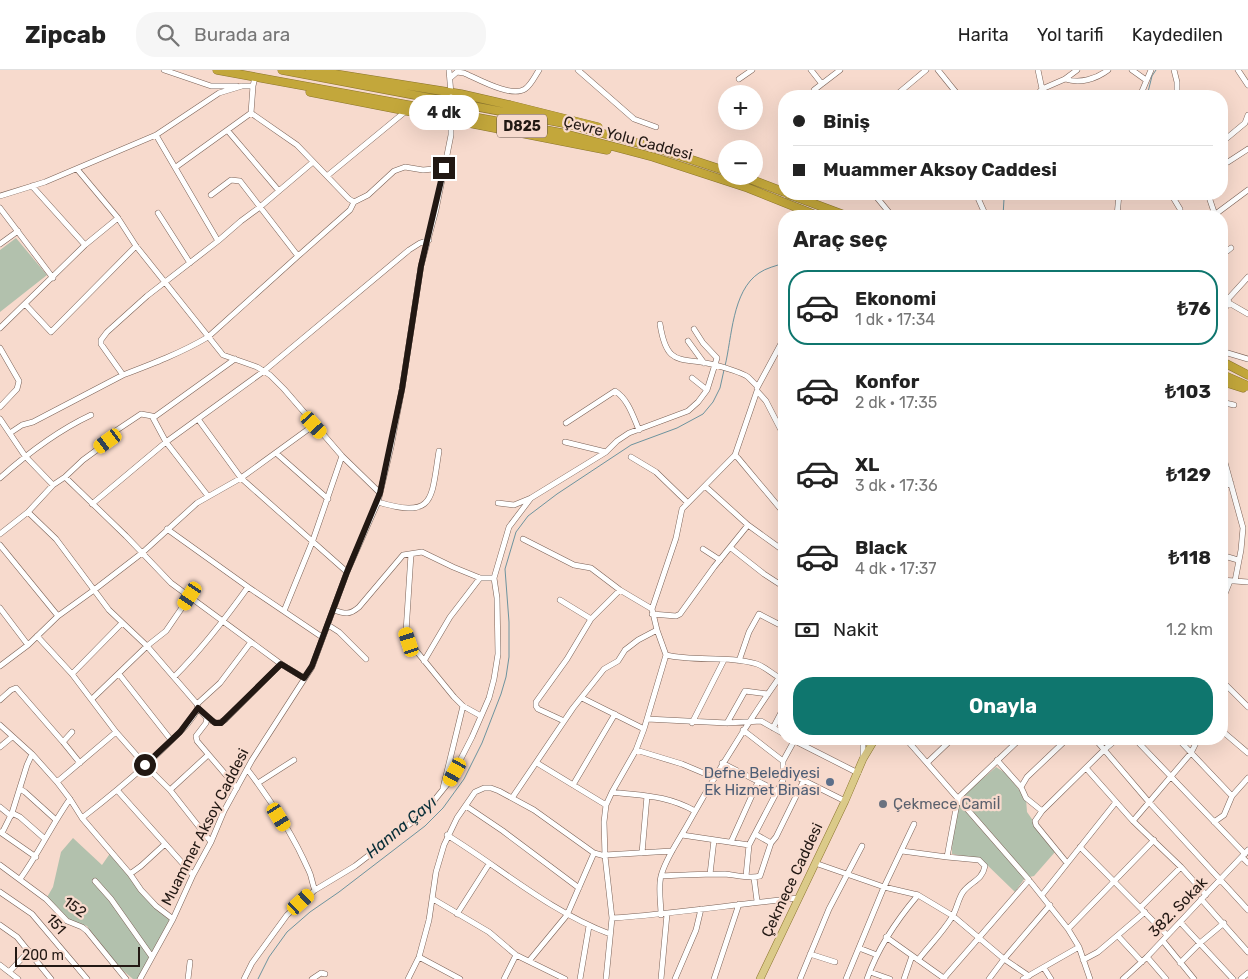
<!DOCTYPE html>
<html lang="tr">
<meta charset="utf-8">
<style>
:root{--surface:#fff;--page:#f6f6f6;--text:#222;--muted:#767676;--line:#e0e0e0;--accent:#0f766e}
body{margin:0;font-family:Rubik,sans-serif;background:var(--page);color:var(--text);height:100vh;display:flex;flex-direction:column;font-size:19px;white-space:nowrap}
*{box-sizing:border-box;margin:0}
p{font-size:16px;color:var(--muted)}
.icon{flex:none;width:28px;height:28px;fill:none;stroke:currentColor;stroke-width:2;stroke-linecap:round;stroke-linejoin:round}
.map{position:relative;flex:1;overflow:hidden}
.drawer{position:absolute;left:778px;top:140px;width:450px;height:535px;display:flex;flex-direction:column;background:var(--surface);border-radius:20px;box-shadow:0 5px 20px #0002}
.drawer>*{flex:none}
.top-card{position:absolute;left:778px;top:20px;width:450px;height:110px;border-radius:20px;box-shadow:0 5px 20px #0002;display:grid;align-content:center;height:110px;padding:0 15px;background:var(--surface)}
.controls{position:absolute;left:718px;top:15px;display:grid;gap:10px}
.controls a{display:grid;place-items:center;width:45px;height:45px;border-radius:50%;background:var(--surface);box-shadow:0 5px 20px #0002;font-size:25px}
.scale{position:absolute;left:15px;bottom:12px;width:125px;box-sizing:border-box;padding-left:5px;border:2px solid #221813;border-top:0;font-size:14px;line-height:18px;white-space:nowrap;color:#221813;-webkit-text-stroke:4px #f7dacd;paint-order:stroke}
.end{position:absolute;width:22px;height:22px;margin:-11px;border:6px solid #221813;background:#fff;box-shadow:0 0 0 2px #fff}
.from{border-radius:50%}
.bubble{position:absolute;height:35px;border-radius:18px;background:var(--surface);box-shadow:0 5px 20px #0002;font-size:16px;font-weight:700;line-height:35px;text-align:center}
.car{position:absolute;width:15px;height:30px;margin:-15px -8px;border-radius:6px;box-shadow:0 0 4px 1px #0007;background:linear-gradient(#f5c518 24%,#345 0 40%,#f5c518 0 76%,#345 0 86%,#f5c518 0)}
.top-card b{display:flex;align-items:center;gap:18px;height:48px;font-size:19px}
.top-card b+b{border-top:1px solid var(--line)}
.top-card i{width:12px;height:12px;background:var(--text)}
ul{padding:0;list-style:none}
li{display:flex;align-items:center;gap:15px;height:75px;margin:0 10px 8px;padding:0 5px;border:2px solid transparent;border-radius:20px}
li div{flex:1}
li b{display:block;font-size:19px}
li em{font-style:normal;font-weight:700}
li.active{border-color:var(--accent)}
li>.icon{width:45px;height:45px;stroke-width:1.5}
h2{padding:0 15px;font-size:22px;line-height:60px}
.pay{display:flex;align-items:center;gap:12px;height:55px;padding:0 15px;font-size:19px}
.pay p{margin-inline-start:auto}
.cta{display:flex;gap:10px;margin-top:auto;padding:10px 15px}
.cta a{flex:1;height:58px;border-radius:20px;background:var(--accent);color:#fff;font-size:20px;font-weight:700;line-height:58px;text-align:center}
header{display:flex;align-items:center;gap:30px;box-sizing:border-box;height:70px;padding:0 25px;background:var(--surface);border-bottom:1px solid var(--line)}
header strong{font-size:24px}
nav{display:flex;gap:28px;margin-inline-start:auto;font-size:18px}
.search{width:350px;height:45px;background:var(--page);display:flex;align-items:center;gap:12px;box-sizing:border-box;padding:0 18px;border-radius:20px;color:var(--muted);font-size:19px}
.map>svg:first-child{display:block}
.green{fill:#b2c1ad}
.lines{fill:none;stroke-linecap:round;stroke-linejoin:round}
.stream{stroke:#6d939e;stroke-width:1}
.minor-casing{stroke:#7a6156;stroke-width:6}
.major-casing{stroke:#8b752d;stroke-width:8}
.highway-casing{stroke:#8b752d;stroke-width:9}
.minor{stroke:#fff;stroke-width:5}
.major{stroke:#dbca89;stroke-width:7}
.highway{stroke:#c3a73b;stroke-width:8}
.minor-bridge-casing{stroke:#7a6156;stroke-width:6;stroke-linecap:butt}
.minor-bridge{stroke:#fff;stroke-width:5}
.route{stroke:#221813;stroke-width:6}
.service-dot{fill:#5c6f8a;stroke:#f7dacd;stroke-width:2}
.worship-dot{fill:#6b7280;stroke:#f7dacd;stroke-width:2}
.labels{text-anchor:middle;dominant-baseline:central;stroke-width:4.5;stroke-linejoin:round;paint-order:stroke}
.shield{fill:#f7dacd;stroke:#62524b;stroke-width:1}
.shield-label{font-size:14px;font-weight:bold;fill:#221813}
.street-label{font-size:15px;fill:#221813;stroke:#f7dacd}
.service-label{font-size:15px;fill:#4e5e75;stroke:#f7dacd;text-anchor:end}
.worship-label{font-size:15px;fill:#5b616d;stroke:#f7dacd;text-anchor:start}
.water-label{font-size:16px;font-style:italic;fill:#072e38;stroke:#f7dacd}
</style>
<header>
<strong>Zipcab</strong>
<div class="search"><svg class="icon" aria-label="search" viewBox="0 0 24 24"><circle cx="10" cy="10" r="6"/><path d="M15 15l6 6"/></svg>Burada ara</div>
<nav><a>Harita</a><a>Yol tarifi</a><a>Kaydedilen</a></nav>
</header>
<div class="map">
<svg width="1248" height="909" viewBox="0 0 1248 909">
<rect width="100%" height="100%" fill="#f7dacd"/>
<path class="green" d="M16 168 47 205 0 242V180Z
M996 697 1007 704 1026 729 1027 742 1055 782 1034 806 1025 808 1015 822 981 789 952 784C952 767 954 745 962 729 966 721 989 704 996 697Z
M73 768 102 795 111 782 141 820 173 849 139 909H133L107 887 87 856 67 851 46 829 53 817 61 782Z"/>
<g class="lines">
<path class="stream" d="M1147 26 1152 6 1156 0
M1003 146 1004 129 1008 124
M725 296C732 268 732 221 759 203 766 198 776 196 784 193
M258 909 269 887 287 862 310 842 339 822 425 756 443 738 464 709 482 673 501 624 506 607 509 587V552L505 499 516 462 528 446 557 424 631 375 677 358 703 344 713 332 720 318 724 300"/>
<g class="minor-casing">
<path id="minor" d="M164 0 211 16H237
M449 0 451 24
M578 0 634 49 656 57
M811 0 822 14
M938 0 959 26
M1038 0 1042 19
M1132 0 1146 10
M1174 0 1177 12V26
M1238 0 1248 15
M450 8 457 2 464 3C478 9 511 28 525 19 531 15 535 6 539 0
M739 9 752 0
M1065 9C1080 14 1096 9 1108 0
M253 16 251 43 297 75 349 129 354 132 368 125 394 101 405 97 423 100 444 98
M812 26 814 20 840 0
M895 26 926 0
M1036 26 1042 19 1065 9 1077 0
M1140 26 1151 0
M228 61 279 121
M156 65 218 171
M1221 73 1245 53 1248 45
M1228 92 1248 79
M176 97 251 43
M77 99 118 148 136 176 223 285 257 297 270 305 284 319 342 386 380 423
M327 106 406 41
M32 116 85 175
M874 124 892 146
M980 124 978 128 986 146
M1171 124 1180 139
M1208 124 1215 145
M211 125 231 110 240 111 298 186 350 140 354 132
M0 126 45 112 156 65 219 23 242 16H253L255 7
M0 138 53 208
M158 143 190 193
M1117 146 1119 124
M1213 146 1248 120
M0 174 18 161
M298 186 208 267C181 283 152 294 123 305L101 274V270L107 262 147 226 218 171 241 151 260 137 313 92
M1221 186 1231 178
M1221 223 1228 229
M1229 233 1248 244
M25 234 51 262 136 176
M1221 243 1229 233 1228 229 1248 207
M660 254C667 299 681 286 715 295 723 297 743 303 748 307 751 310 754 313 757 316
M0 258 85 175 118 148
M688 271 704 293
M0 278 19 311 17 319 0 337
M1221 281 1248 289
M692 308 707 320
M757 318 784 268
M1221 332 1234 335
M153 348 235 289
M0 349 25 386 53 415
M198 349 241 408 347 502
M566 353 615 321C628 329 633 346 639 360
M10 363 22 355 33 352 123 305
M565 372 606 382 617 371 629 363 688 341 698 332 707 320 717 288 703 273 694 259
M1221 378 1243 458 1241 480 1235 511
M276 383 328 429
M735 385 738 388 784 443
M631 387 656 402 688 433
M65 407 126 466 171 513 281 594 304 608
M0 408C28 383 57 361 91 345
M706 417 748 455 784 481
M1221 418 1231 413
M378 432C435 449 431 430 439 381
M498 433 514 435 531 428 606 382
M92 434 166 372 264 301 409 180 420 173 429 170
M28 442 56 469 109 540 147 576 197 634 198 638 207 648 206 653 196 666 197 671 237 718
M167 459 248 517 322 567
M0 464 28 442 53 415 65 407 83 390 109 371 114 362 141 344 152 346 166 372 208 426
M523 469 574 495 591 498 620 520 652 539
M0 475 58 546
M731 478 764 504 784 517
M703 479 720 490
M411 484 406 562 409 572 454 627 463 636 481 646
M1221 485 1238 490
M1221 510 1248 512
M560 530 591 549
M1221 534 1230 511
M0 538 28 575
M334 540C345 544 350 545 359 537L403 485 422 482 453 497 480 508H494L509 457 531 428
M284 541 313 470 342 386
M652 544 676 546 680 544 714 497 748 455
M779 554 784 545
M328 555 339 562 366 589
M37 566 72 604 116 662 145 695 170 720 211 772
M666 585C695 592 728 585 757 594 766 597 774 606 784 610
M424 591 450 547 480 508
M739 591 749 562 759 544 784 557
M0 596 28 575 58 546 94 520 142 483 197 433 241 408 314 355
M72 604 122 553
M119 604 171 670
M174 607C202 579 225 549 248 517
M1221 610 1248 637
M582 628 644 659
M92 629 147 576 166 561 190 526
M0 630 11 620 16 618 63 672
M197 634 220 613 251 572
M207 648C215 653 218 655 226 649L281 594
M647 649 727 653 761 651 784 664
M564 651 538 639 536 636V632L567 589 591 549 620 520
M692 653 724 590
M727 653 745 621 768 624
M0 655 32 684 57 712 70 729 82 748 130 804 141 820 156 836 173 849
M773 658 784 637
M743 660 783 691
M1221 660 1248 683
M72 662 63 672 80 693
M791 669 858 703
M906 669 1029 810 1068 859 1079 877 1090 909
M1095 669 1148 731 1248 840
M1135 669 1245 784
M1178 669 1232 726
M0 677 12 667
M636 680 682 694 713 707
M863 689V669
M997 690 1021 717
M928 692 952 669
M537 693 606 735
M722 693 777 721
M1086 698 1133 751 1181 797 1206 825
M247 699C270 729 294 767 309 801 312 807 312 814 315 820
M783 700 845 731
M57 712 116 662
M258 713 294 690
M573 715 615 644
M443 718 463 636
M20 719 25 722 56 750
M117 720 193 805
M170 720 208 685
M612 722C644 726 666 725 695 741
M512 728 573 638 604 599 618 591 625 580 638 570 657 560
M466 736 503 761 579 818
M0 737 11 746
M1042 741 1026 728 1021 717 1027 707 1067 669
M12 743 20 747 45 769
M82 748C113 724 143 699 171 671 181 661 192 651 198 638
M1133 751 1191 683 1198 669
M1214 752 1224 745 1232 726 1248 708
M0 762 36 787
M2 763 12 743 27 695 32 684
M755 764 771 773
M447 765C502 799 549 841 610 864
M682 765 749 775
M731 772 758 712
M1080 777 1167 865
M902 781 947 787 958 728 1020 669
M642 783 647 726
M605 785 672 781
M1242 787 1248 793
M815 793 884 817 918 825 953 846 1004 889 1029 906
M1067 793 1036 755 1035 751 1042 741 1105 679 1117 669
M0 795 46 829 67 851 82 857 87 861 126 909
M130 804 141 796 165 774
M710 804 714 770
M661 806C682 805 703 804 725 804 736 805 750 809 760 806L771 773 776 767 804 710
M746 806 749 775 783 710V691L794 671
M754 808 757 831
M20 809C39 783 51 756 70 729
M95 811 111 829 152 887
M0 822 32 844 87 909
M1042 825 1116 732
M433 829 489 862 516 885 565 909
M1201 829 1248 882
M1141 837 1181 797
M457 844 489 794
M661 845C661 833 658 818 661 806 666 787 680 769 689 752 717 702 746 655 779 608
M612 848C674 844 736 834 799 828
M1180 852 1233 909
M0 855 17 867 51 909
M1068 859 1154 770
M1118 866 1142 892
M886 867 945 909
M1163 871 1194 909
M859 878 877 885
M810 884 835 892
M419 887 460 909
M1147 887 1166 909
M918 890C929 876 943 862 952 847 957 839 958 829 963 822 971 811 982 811 985 796L979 790 947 787
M1083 890 1098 882 1145 842
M529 891 567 845 594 783
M1180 893 1200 873 1224 853
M0 895 18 909
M1044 898 1051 909
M9 902 29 881
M870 902 890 909
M944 908 1029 810
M140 909 173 849 193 805 211 772 224 741 252 690 312 597 347 502 378 432 391 377 402 319 421 196 436 140 451 65V47
M188 909 190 892
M244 909 252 893 287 845 315 820 355 796 424 743 449 712 472 667 489 628 494 609 498 584 497 528 494 508
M312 909 321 903 325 904
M408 909 419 887 429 850 436 802 444 775 457 748 475 722 484 718H491L499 721 534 740 594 783 605 786
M504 909 516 885
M580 909 589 856
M606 909 612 848 605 786 604 752 606 735 612 722 636 680 644 659 666 585 657 560 652 539 676 468 682 439 735 385 757 321 766 331 784 366
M661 909 667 844
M675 909 696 860 701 839
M714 909 739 834
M800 909 829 839 862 776
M846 909 884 817 914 754
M867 909C878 877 896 851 918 825
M904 909 912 886
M989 909 1004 889 1050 835
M1023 909 1079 877
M1123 909 1147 887 1248 780
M1241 909 1248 903"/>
</g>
<g class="major-casing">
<path id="major" d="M760 909 845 731 863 689 875 669"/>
</g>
<g class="highway-casing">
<path id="highway" d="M217 0 562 63 653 87 748 118 818 146
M282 0 568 54 656 78 726 101
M310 0 461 24 510 35 598 57
M310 22 607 80
M742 106 784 122
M788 124 847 146
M1221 291 1248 305
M1221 304 1248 316
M1221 311 1243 318"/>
</g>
<use href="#minor" class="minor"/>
<use href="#major" class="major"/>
<use href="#highway" class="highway"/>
<g class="minor-bridge-casing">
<path id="minor-bridge" d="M451 27V45"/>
</g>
<use href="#minor-bridge" class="minor-bridge"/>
</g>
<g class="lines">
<path class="route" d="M145 695 180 662 198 638 215 653H221L281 594 304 608 312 596 347 502 380 423 402 319 421 196 444 98"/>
</g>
<circle class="service-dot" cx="830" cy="712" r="5"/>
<circle class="worship-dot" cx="883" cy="734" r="5"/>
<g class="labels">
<rect class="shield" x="497" y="44.5" width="50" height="23" rx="4"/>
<g class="shield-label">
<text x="522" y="56">D825</text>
</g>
<g class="street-label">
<text transform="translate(628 68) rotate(15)">Çevre Yolu Caddesi</text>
<text transform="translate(205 757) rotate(-63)">Muammer Aksoy Caddesi</text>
<text transform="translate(792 810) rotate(-65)">Çekmece Caddesi</text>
<text transform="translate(75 837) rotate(36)">152</text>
<text transform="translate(1178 837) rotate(-46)">382. Sokak</text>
<text transform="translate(56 854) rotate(49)">151</text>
</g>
<g class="service-label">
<text x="820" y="703">Defne Belediyesi<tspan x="820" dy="17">Ek Hizmet Binası</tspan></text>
</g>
<g class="worship-label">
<text x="893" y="734">Çekmece Camiİ</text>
</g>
<g class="water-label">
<text transform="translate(401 757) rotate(-40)">Hanna Çayı</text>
</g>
</g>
</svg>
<div class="controls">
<a>+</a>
<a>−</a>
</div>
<div class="scale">200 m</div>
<i class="end from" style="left:145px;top:695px"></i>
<i class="end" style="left:444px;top:98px"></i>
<div class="bubble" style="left:409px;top:25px;width:70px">4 dk</div>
<i class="car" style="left:314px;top:355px;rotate:138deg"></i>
<i class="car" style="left:108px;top:371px;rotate:234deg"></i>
<i class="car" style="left:190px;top:526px;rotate:213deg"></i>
<i class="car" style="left:409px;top:572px;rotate:342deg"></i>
<i class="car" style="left:455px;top:702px;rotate:209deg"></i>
<i class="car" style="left:279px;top:747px;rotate:148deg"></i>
<i class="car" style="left:301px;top:832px;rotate:48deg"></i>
<div class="top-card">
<b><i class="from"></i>Biniş</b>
<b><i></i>Muammer Aksoy Caddesi</b>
</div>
<section class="drawer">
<h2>Araç seç</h2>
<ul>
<li class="active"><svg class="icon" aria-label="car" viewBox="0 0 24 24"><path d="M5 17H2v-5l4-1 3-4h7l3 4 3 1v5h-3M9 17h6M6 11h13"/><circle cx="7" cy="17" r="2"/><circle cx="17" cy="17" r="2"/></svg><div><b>Ekonomi</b><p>1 dk · 17:34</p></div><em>₺76</em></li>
<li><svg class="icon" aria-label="car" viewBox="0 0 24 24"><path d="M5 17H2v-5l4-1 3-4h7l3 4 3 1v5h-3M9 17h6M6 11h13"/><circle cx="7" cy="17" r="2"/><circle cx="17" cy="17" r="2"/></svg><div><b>Konfor</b><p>2 dk · 17:35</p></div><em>₺103</em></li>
<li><svg class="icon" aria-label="car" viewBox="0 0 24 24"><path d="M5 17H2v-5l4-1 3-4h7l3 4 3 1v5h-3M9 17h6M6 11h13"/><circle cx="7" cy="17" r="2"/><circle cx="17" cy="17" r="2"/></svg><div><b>XL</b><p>3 dk · 17:36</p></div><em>₺129</em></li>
<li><svg class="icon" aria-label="car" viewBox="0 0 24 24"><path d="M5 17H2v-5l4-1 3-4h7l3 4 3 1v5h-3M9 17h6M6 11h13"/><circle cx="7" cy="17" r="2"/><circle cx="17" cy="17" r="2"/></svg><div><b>Black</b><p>4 dk · 17:37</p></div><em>₺118</em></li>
</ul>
<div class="pay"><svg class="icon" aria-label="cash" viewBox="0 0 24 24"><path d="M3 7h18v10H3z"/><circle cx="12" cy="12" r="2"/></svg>Nakit<p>1.2 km</p></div>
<div class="cta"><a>Onayla</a></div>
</section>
</div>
